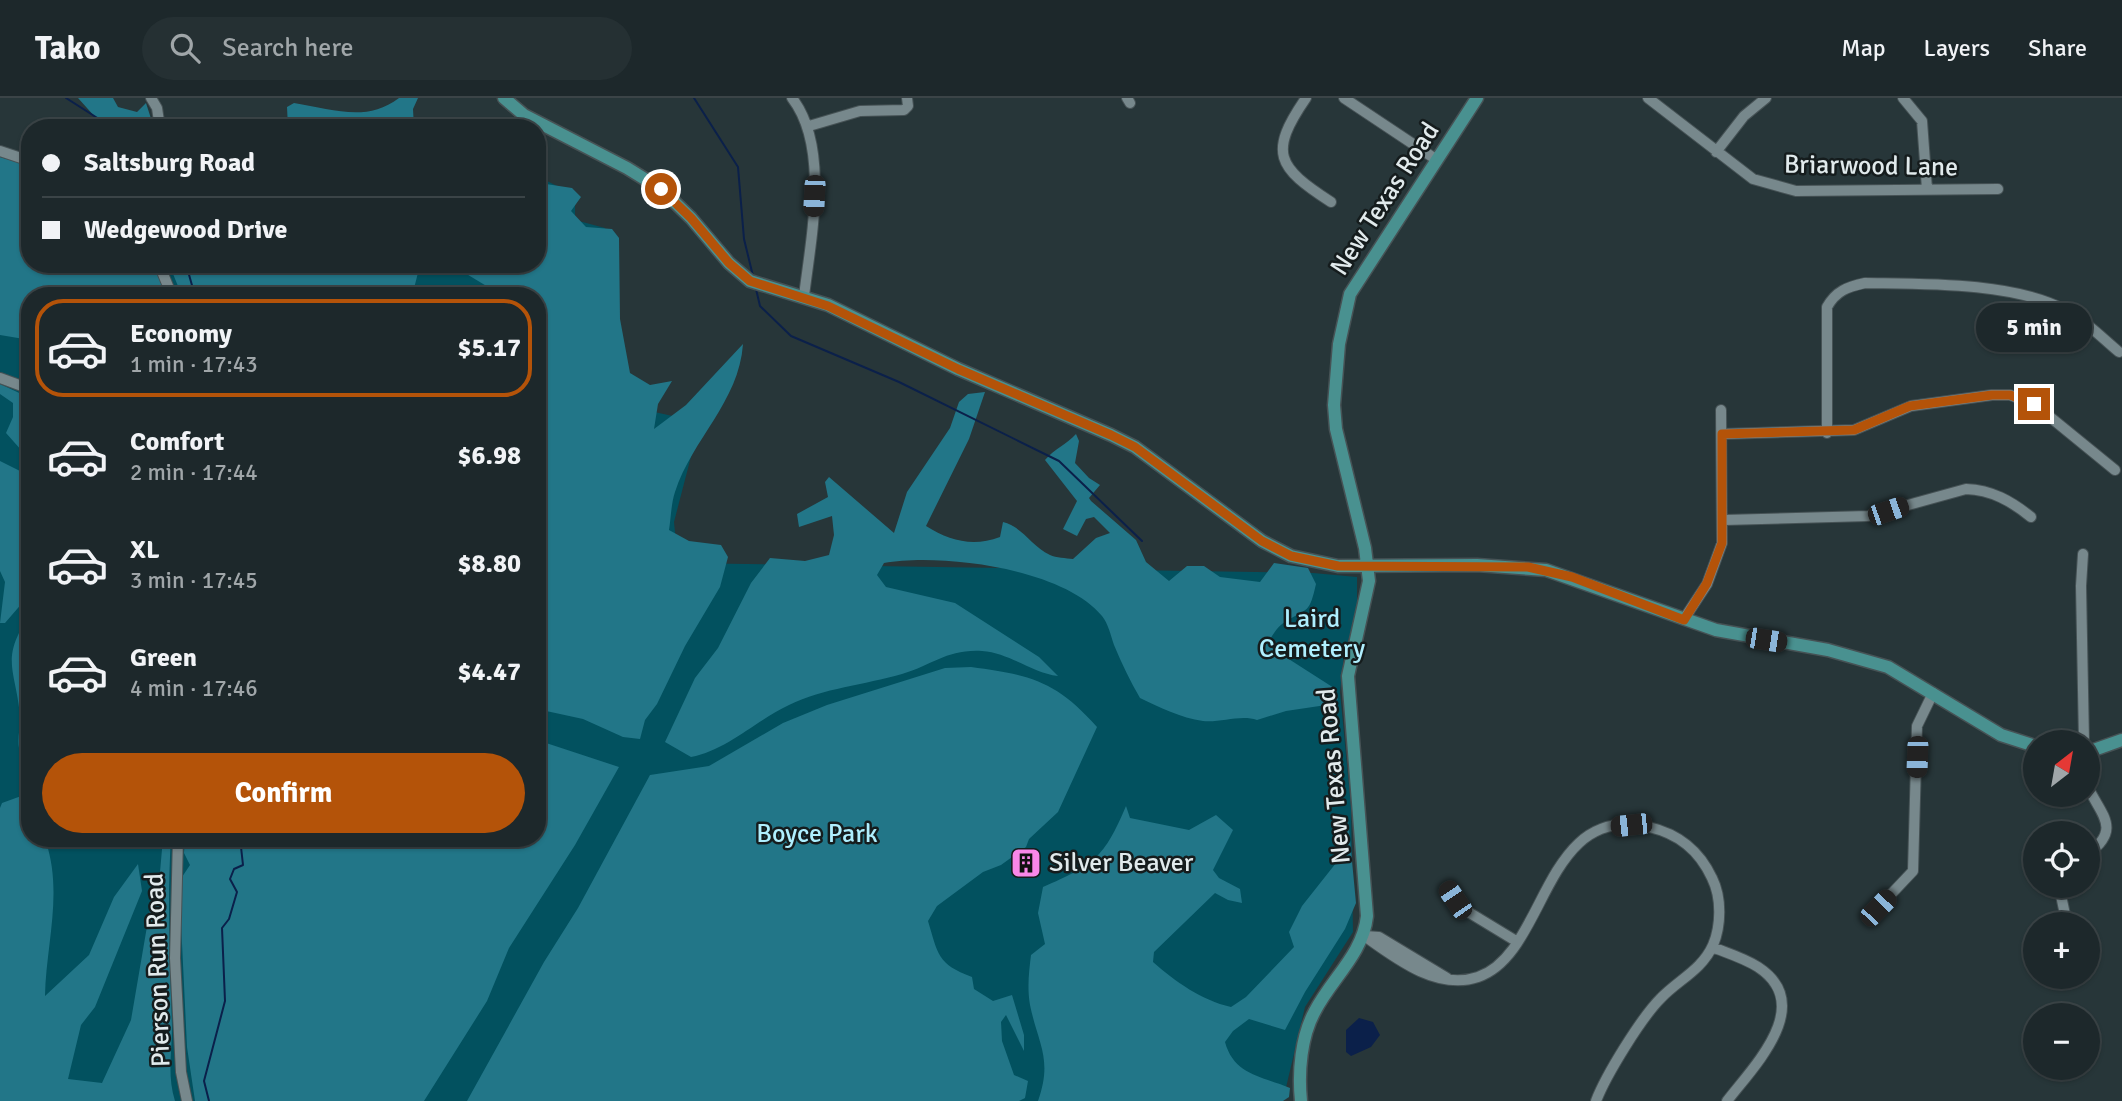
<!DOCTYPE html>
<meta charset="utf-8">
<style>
:root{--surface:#1d282b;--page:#253033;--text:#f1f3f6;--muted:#a0a6a9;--line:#3b4447;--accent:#b45309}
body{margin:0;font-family:Signika,sans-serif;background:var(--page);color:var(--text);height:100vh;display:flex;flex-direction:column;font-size:26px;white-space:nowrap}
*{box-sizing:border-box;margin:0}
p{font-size:23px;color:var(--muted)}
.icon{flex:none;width:38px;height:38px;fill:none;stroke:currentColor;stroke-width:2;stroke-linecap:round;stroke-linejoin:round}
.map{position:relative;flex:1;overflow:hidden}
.sheet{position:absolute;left:21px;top:189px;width:525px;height:560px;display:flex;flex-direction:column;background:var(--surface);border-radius:28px;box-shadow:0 2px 5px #0004,0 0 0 2px var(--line)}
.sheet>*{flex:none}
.banner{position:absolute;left:21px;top:21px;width:525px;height:154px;border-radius:28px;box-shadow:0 2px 5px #0004,0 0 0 2px var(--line);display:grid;align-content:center;height:154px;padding:0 21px;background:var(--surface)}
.needle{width:46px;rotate:31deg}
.fabs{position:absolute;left:2023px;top:632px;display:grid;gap:14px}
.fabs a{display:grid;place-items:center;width:77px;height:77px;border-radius:50%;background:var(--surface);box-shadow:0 2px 5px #0004,0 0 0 2px var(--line);font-size:35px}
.end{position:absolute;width:32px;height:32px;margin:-16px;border:9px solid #b45309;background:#fff;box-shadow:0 0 0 4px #fff}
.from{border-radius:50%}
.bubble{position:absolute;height:49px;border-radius:24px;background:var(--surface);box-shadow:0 2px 5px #0004,0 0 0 2px var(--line);font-size:23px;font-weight:700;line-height:49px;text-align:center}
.car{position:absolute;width:21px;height:42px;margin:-21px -10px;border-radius:9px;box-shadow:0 0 5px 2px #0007;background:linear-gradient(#222 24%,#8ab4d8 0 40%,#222 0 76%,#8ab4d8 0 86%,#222 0)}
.banner b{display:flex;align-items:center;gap:24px;height:66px;font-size:26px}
.banner b+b{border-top:2px solid var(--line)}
.banner i{width:18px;height:18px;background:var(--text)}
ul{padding:12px 0 0;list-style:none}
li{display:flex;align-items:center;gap:21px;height:98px;margin:0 14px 10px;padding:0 7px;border:4px solid transparent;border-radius:28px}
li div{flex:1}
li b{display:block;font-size:26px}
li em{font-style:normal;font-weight:700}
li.selected{border-color:var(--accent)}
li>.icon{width:63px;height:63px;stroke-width:1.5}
.action{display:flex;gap:14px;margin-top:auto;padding:14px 21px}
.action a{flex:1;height:80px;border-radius:42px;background:var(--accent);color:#fff;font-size:28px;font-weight:700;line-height:80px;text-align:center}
header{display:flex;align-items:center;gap:42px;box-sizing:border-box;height:98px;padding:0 35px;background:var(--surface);border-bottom:2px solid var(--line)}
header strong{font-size:33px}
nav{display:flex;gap:38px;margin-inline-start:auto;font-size:24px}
.search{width:490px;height:63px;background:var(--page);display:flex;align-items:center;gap:18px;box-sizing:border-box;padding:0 24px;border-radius:38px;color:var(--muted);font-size:26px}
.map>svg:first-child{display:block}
.green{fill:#02515f;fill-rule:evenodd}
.forest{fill:#227688}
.water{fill:#0b204a}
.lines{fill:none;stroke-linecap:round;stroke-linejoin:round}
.stream{stroke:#0b204a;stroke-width:2}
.minor-casing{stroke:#465255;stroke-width:12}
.major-casing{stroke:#465255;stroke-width:15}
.minor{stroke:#77888c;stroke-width:10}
.major{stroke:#499190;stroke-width:12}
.route{stroke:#b45309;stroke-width:9}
.labels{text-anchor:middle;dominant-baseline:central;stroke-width:5;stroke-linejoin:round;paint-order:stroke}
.street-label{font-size:26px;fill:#e1eaec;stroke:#151c1d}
.park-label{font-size:26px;fill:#afeffe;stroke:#151c1d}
.poi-label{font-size:26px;fill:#e1eaec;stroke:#151c1d;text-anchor:start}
</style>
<header>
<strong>Tako</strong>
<div class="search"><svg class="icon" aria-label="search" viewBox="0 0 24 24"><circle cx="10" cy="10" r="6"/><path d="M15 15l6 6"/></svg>Search here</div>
<nav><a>Map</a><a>Layers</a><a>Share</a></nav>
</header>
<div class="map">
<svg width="2122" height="1003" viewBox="0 0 2122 1003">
<rect width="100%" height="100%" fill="#273639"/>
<path class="green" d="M0 65 30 166H537V78L575 97V122L605 130 618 306 700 324 674 424 678 465 1313 475 1357 479V514L1344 556 1340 594 1351 709 1353 834 1305 909 1284 998 1271 1003H0ZM30 198H537V740H30Z"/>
<path class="forest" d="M78 0H113L118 9 137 14 146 5 154 30H105Z
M399 0H418L413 11 414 30H288L287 9 294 5C333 11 366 25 399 0Z
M0 59 30 68V166H156L167 198H30V242L0 237Z
M537 73 546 86 572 90 581 99 571 113 586 129 612 131 619 140 620 221 630 275 650 287 672 283 658 306 654 331 686 307 743 246C739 304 692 341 675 394 671 406 671 420 669 432L689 443 721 447 728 459 720 489 685 548 657 606 645 622 640 641 623 639 583 621 537 611V198H503L450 166H537Z
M169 166H417L419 171 412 198H182Z
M0 286 30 300V362L6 335 13 319V305L0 296Z
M985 294 969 341 926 428C950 443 973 449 1000 439L1003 424C1023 429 1031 448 1050 457 1056 460 1066 460 1073 461L1096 440 1110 435 1094 419 1086 421 1077 438 1063 431 1077 403 1045 362C1055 350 1066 347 1076 336L1079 343 1075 365 1089 380 1100 387 1089 400 1091 403 1136 442 1146 464 1169 483 1187 468H1204L1220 479 1260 484 1274 465 1308 470 1316 486C1309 516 1309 509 1285 524 1277 528 1271 540 1267 547L1334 590 1338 601 1333 606 1286 613 1257 622C1241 616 1220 625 1203 623 1181 620 1159 609 1140 600 1130 583 1122 566 1114 547 1111 538 1108 525 1102 518 1063 470 940 455 884 465L877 477 886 489 955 505 1039 559 1058 578C1032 575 1010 555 982 553 947 551 933 567 902 576 864 587 824 590 789 607 755 623 727 652 691 659L665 644 695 580 718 550 751 485 770 460 805 463 829 457 834 437 832 418 799 429 797 416 828 399 825 384 829 379 894 435 907 394 950 330 959 304 968 296Z
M0 363 30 378V496L5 525H0L5 484 0 473Z
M30 516V740L46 744C63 795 46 847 45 898L89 857 114 799 138 766 142 793 95 909 81 927 68 981 102 985 131 922 151 805 160 774 163 740H171C167 803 170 866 172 929 172 955 167 977 175 1003H0V710L2 705 24 697C30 678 22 668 19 650 17 639 21 628 20 617 15 569 0 562 30 516Z
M971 569C1031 577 1056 583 1097 629L1058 714 1029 741 1026 749 1001 767 983 774 937 808 928 823C938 856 937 866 972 879L974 891 993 903 1012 897 1024 937V953L1006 917 1001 924 1002 943 1014 977 1028 983 1025 1000 1019 1003H467L544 864 578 810 650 677 709 668 783 625 827 607 945 570Z
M537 642 619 669 575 747 509 850 487 903 424 1003H195L187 949 180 804 182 779 190 767 184 755 185 740H537Z
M1126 708 1130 720 1189 732 1216 717 1233 732 1213 772 1219 780 1240 791 1242 805 1228 802 1215 795 1154 854 1153 864C1176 884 1201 902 1231 909L1246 899 1294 849 1289 834 1302 808 1336 765 1348 721 1356 805 1345 831 1305 894 1285 932 1249 921 1233 933 1225 944C1234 977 1261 978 1290 990L1289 999 1283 1003H1038C1053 961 1038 946 1030 907 1027 890 1029 873 1031 857L1045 846 1038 815 1043 789C1094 767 1104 760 1126 708Z"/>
<path class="water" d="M1359 920 1373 924 1380 937 1371 949 1351 958 1346 954V932Z"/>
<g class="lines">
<path class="stream" d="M66 0 113 30
M694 0 738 69 744 141 753 178
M186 166 195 198
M756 191 760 208 791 238 899 284 1059 363 1142 443
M209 1003 204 983 225 903 222 830 229 821 237 794 230 781 234 771 243 767 240 740"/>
<g class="minor-casing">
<path id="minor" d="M151 0 157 10 160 30
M792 0C830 49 811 140 804 198
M1127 0 1130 5
M1306 0C1268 55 1277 69 1331 104
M1344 0 1437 62
M1648 0 1753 81 1796 93 1998 91
M1903 0 1922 23 1927 91
M809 28 860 13 904 12 908 8 907 0
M0 53 30 63
M1716 54 1744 18 1766 0
M159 166 172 198
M0 280 30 291
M1827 335V209C1836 193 1847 189 1865 185 1922 186 2011 184 2063 211 2084 221 2101 239 2119 254
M1722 336 1854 332 1911 308 1992 297H2010L2034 306 2115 372
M1724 422 1868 418 1966 391C1992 392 2011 403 2031 419
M2083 456 2081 488 2084 644
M1684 521 1707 486 1722 445 1721 312
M2088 689C2101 717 2122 731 2088 756
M178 740 175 860 181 974 187 1003
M2059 788 2067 826
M1447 790 1465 812 1516 843
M1878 810 1913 773 1917 628 1933 595
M1363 837C1395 860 1437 893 1478 879 1548 855 1542 704 1649 729 1679 736 1699 752 1712 780 1722 800 1721 828 1713 847 1702 872 1678 882 1661 900 1641 920 1606 977 1596 1003
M1365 838 1379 839 1447 880
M1712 849C1727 855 1744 860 1758 869 1816 907 1754 968 1727 1003"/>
</g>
<g class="major-casing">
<path id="major" d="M504 0 524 17 627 70 661 91 691 120 729 165 750 183 828 207 958 271 1111 337 1135 349 1262 443 1291 458 1338 468 1477 467 1546 472 1716 532 1828 552 1888 569 2001 637 2035 648
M2088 654 2122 642
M1301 1003C1298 974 1301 938 1315 913 1332 880 1363 856 1367 818L1348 578 1369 483 1365 450 1336 331 1334 307 1339 246 1350 196 1477 0"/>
</g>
<use href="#minor" class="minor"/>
<use href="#major" class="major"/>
</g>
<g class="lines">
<path class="route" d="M661 91 691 120 729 165 750 183 828 208 958 271 1111 337 1135 349 1262 443 1291 458 1338 468 1528 469 1572 479 1684 522 1707 485 1722 445V336L1854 332 1910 308 1992 297H2010L2034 306"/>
</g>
<defs>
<g id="building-square" transform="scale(1.575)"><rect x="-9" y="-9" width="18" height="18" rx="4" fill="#f987e8" stroke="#151c1d"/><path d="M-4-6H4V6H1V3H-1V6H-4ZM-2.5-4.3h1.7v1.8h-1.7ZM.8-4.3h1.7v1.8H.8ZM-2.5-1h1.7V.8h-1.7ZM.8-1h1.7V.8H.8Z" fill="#111"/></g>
</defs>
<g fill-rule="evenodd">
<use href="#building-square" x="1026" y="765"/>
</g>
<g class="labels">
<g class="street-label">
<text transform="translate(1871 68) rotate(1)">Briarwood Lane</text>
<text transform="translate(1385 101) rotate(-57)">New Texas Road</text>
<text transform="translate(1334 678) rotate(-95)">New Texas Road</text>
<text transform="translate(158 872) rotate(-92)">Pierson Run Road</text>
</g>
<g class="park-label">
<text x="1312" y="521">Laird<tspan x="1312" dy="30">Cemetery</tspan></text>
<text x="817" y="736">Boyce Park</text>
</g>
<g class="poi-label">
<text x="1049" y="765">Silver Beaver</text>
</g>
</g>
</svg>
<div class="fabs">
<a><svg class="needle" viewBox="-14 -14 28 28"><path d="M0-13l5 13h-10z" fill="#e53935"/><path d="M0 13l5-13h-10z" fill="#a0a6a9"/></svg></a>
<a><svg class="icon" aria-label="locate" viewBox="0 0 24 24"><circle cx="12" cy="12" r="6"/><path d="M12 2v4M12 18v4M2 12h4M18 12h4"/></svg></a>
<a>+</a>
<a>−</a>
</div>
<i class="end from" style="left:661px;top:91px"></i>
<i class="end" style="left:2034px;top:306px"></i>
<div class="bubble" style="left:1976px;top:205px;width:116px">5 min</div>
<i class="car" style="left:814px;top:98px;rotate:183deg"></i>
<i class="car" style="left:1888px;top:413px;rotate:71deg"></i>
<i class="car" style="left:1766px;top:542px;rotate:99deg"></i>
<i class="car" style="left:1917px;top:659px;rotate:182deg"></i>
<i class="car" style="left:1631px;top:727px;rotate:264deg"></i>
<i class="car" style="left:1455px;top:802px;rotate:326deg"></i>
<i class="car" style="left:1878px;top:810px;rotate:44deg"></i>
<div class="banner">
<b><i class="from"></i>Saltsburg Road</b>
<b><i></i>Wedgewood Drive</b>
</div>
<section class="sheet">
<ul>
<li class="selected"><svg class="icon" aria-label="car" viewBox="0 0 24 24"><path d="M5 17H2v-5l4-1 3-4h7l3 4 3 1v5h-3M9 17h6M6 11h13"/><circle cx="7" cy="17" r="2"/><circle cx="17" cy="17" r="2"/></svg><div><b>Economy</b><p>1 min · 17:43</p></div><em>$5.17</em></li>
<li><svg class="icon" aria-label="car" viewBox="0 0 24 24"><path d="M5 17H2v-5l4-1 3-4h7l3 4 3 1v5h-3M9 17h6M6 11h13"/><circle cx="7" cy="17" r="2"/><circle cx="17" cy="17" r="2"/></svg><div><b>Comfort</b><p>2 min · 17:44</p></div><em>$6.98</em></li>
<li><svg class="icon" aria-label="car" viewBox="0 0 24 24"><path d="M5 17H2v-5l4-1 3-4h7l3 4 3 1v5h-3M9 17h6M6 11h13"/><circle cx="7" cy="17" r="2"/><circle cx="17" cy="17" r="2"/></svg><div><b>XL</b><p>3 min · 17:45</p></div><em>$8.80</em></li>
<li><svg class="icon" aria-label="car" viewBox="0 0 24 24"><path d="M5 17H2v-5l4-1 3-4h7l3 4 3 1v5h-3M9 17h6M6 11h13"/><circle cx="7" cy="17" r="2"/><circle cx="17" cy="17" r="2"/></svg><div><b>Green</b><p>4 min · 17:46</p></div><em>$4.47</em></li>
</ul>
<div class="action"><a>Confirm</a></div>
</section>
</div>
